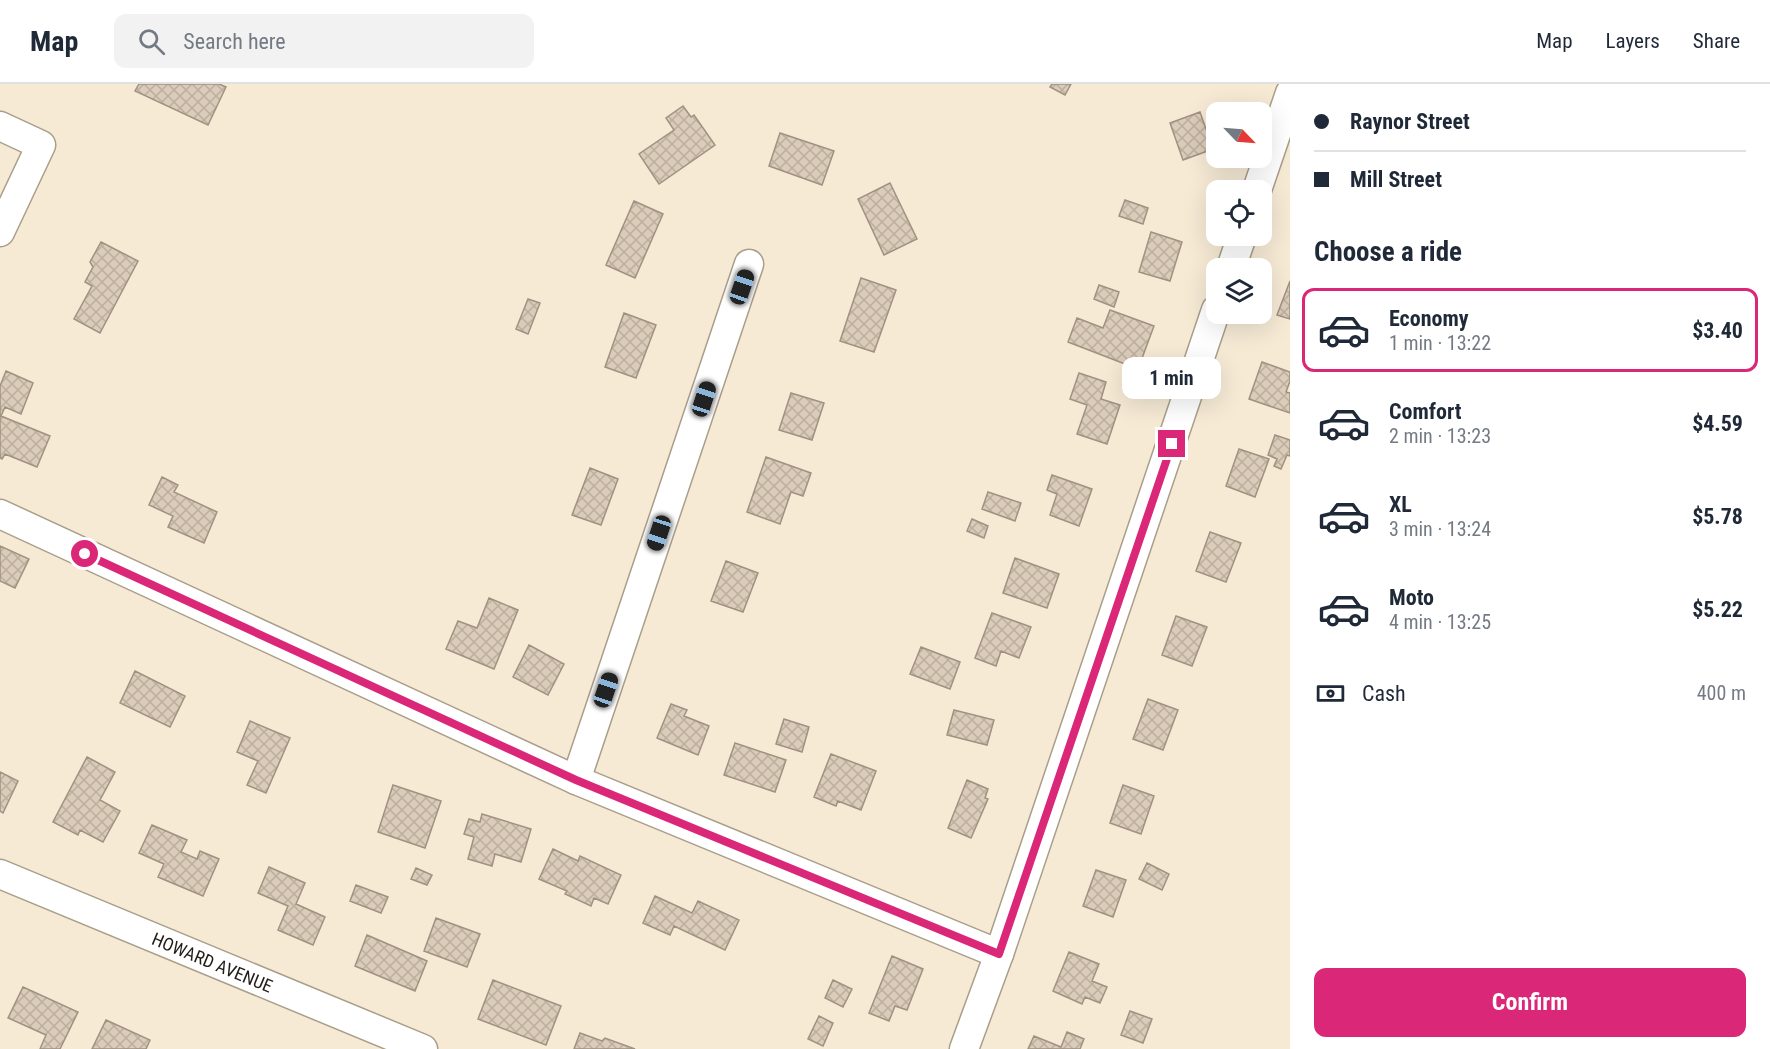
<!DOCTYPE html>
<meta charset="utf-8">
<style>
:root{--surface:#fff;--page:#f2f2f3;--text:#1f2937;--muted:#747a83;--line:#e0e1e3;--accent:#db2777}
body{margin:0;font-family:"Roboto Condensed",sans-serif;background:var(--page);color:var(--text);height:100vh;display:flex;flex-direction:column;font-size:22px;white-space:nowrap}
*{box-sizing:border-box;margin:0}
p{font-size:20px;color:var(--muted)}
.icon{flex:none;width:33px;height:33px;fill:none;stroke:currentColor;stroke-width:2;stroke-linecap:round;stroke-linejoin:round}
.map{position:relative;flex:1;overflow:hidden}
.panel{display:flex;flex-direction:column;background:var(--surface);width:480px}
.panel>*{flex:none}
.top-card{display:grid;align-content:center;height:132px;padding:0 24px;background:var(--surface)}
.needle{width:39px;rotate:115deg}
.buttons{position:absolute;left:1206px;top:18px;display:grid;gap:12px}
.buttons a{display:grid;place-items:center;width:66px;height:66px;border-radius:12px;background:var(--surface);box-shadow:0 6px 24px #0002;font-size:30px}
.end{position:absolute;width:27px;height:27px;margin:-14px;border:8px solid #db2777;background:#fff;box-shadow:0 0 0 3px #fff}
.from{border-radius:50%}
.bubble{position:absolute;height:42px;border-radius:12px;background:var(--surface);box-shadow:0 6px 24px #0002;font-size:20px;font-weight:700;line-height:42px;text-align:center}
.car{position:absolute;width:18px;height:36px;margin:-18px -9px;border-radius:8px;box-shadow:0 0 4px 2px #0007;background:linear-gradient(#222 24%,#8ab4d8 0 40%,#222 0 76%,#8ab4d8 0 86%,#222 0)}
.top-card b{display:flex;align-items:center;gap:21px;height:57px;font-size:22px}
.top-card b+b{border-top:2px solid var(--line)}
.top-card i{width:15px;height:15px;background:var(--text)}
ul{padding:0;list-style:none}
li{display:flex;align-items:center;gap:18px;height:84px;margin:0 12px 9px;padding:0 12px;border:3px solid transparent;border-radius:12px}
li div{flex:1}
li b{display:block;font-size:22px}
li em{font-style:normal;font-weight:700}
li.current{border-color:var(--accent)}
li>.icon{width:54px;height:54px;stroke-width:1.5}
h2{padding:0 24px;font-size:27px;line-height:72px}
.pay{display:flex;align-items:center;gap:15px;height:66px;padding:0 24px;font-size:22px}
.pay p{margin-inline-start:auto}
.button{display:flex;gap:12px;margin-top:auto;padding:12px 24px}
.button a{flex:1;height:69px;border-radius:12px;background:var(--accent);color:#fff;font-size:24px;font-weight:700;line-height:69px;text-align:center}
header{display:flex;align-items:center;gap:36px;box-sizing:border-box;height:84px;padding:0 30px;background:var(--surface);border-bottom:2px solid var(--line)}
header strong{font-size:28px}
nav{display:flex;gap:33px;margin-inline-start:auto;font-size:21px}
.search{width:420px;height:54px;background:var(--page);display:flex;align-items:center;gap:15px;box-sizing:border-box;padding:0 21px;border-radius:12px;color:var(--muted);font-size:22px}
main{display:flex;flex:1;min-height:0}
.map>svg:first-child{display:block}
.building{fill:url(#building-cross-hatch);stroke:#a09180;stroke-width:1.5}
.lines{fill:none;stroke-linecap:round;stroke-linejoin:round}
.street-casing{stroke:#a99e8a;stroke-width:31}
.street{stroke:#fff;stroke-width:28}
.route{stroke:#db2777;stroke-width:8}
.labels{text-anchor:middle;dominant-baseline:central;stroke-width:5;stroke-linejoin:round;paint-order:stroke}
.street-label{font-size:18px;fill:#211d16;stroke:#fdf8f0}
</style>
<header>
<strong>Map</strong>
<div class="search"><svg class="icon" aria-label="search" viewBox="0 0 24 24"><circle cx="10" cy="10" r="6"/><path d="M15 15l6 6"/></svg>Search here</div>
<nav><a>Map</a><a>Layers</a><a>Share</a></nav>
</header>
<main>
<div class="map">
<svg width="1290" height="965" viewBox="0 0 1290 965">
<defs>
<pattern id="building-cross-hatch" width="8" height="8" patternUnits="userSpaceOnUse" patternTransform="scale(1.5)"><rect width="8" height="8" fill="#dbcbb9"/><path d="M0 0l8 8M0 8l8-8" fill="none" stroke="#bcae9e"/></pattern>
</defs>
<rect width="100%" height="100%" fill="#f6ead5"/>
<path class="building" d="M139 0H219L226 3 208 41 135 7Z
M1052 0H1071L1065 11 1050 3Z
M683 22 691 33 694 31 715 61 659 100 639 70 674 46 666 34Z
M1200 28 1213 65 1183 76 1170 39Z
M780 49 834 67 822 101 769 82Z
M890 99 917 155 884 171 858 115Z
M1125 116 1148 124 1143 140 1119 132Z
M634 117 663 130 635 194 606 181Z
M1151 148 1182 158 1170 197 1139 188Z
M101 158 138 177 100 249 74 235 92 202 85 198 93 183 90 178Z
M861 194 896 206 874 268 840 257Z
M1290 197V235L1277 231Z
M1099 201 1119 208 1114 223 1094 215Z
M528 215 540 219 528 250 516 245Z
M1110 226 1154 242 1138 285 1068 258 1077 234 1103 244Z
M624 229 656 241 636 294 605 283Z
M1262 278 1290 288V297L1286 308 1290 309V329L1249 315Z
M6 287 33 299 21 330 5 323 1 332 50 352 37 383 5 370 2 375 0 374V302Z
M1079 289 1106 298 1101 315 1120 321 1107 360 1077 350 1087 321 1070 315Z
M791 309 824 319 812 356 779 346Z
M1275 351 1290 356V372L1287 371 1281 385 1274 382 1277 375 1268 371Z
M1239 365 1269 375 1255 413 1226 402Z
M766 373 811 389 803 412 791 408 780 440 747 428Z
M590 384 618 395 601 441 572 431Z
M1052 391 1092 405 1079 442 1050 431 1057 410 1047 406Z
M162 393 178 401 174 408 217 428 204 459 168 443 173 432 149 421Z
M988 408 1021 419 1015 437 982 425Z
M972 435 988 442 984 454 967 447Z
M1210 448 1241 459 1226 498 1196 487Z
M0 462 29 475 15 504 0 497Z
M1015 474 1059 490 1047 524 1003 509Z
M726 477 758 489 743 528 711 517Z
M489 514 518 526 494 585 446 565 458 537 477 544Z
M992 529 1031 543 1019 574 1001 567 996 582 975 574Z
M1176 532 1207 543 1192 582 1162 571Z
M529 561 564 580 548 611 513 593Z
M921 563 960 578 950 605 910 590Z
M135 587 185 612 170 643 120 619Z
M1148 615 1178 626 1163 666 1133 655Z
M671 620 687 626 684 632 709 642 698 671 657 654Z
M954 626 994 636 987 661 947 651Z
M784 635 809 643 802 668 776 660Z
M250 637 290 654 266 709 247 701 258 677 237 668Z
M735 659 786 676 775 708 724 691Z
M831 670 876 687 861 726 838 717 836 722 814 713Z
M87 673 115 688 100 716 120 727 103 758 80 746 78 751 53 738Z
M0 688 18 697 3 729 0 727Z
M967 696 988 705 985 714 988 715 971 754 948 744Z
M393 701 441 717 425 764 378 748Z
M1123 701 1154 712 1141 750 1110 739Z
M482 730 531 745 521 778 495 770 492 782 468 775 474 753 464 750 469 735 480 738Z
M152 741 187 756 181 768 197 775 200 767 219 775 203 812 158 793 164 780 139 769Z
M553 765 578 777 580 772 621 791 608 820 594 814 591 822 565 810 567 807 539 795Z
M1147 779 1169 790 1162 806 1139 795Z
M269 783 305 799 296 820 325 833 313 861 278 846 288 822 258 809Z
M416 784 432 791 427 801 411 795Z
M1096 786 1126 796 1113 833 1083 822Z
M356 801 388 813 381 829 350 817Z
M655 812 692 829 698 817 739 836 725 866 674 842 670 851 643 839Z
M436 834 480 850 467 883 424 867Z
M367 851 427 877 415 907 355 882Z
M1069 868 1099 880 1092 897 1107 903 1100 919 1085 913 1082 920 1053 907Z
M892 872 923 885 907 926 895 922 889 937 869 929Z
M493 896 561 922 546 961 478 935Z
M833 896 852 905 843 923 825 914Z
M23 903 78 928 60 965H40L46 951 8 934Z
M1130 927 1152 935 1143 959 1121 951Z
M819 932 833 939 823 962 808 955Z
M106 936 150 956 146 965H92Z
M1067 948 1084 955 1080 965H1028L1034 952 1061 963Z
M580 949 602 957 605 954 635 965H574Z"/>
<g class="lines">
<g class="street-casing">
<g id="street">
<path d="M0 42 41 61 0 148"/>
<path d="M1257 106 1290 9"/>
<path d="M1231 184 1242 152"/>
<path d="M0 430 576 696 999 870"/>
<path d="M576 696 749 180"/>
<path id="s1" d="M0 790 423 965"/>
<path d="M964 965 999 870 1216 226"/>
</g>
</g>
<use href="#street" class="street"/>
</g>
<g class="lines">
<path class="route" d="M85 470 576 696 999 870 1172 360"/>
</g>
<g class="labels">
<g class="street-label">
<text stroke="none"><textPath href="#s1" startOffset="230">HOWARD AVENUE</textPath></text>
</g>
</g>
</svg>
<div class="buttons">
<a><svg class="needle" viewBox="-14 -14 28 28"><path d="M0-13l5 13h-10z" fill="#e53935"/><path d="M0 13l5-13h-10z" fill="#747a83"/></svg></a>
<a><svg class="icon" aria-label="locate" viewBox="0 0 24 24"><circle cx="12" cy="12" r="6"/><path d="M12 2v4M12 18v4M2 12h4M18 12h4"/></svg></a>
<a><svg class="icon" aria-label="layers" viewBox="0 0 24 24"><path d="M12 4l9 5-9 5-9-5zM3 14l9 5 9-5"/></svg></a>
</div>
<i class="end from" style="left:85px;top:470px"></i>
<i class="end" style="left:1172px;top:360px"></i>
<div class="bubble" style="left:1122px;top:273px;width:99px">1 min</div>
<i class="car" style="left:742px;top:203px;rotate:19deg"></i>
<i class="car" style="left:704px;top:315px;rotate:18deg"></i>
<i class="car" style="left:659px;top:449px;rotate:198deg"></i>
<i class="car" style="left:606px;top:606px;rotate:19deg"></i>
</div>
<section class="panel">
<div class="top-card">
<b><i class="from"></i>Raynor Street</b>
<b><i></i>Mill Street</b>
</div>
<h2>Choose a ride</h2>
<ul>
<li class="current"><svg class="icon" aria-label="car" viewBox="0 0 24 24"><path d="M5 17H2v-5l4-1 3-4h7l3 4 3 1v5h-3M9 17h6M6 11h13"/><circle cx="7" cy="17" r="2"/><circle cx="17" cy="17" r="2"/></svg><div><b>Economy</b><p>1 min · 13:22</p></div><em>$3.40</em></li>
<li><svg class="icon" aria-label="car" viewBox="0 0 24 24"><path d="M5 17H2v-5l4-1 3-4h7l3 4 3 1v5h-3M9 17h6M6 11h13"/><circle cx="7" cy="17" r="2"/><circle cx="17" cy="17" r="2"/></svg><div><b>Comfort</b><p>2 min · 13:23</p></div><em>$4.59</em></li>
<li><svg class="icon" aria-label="car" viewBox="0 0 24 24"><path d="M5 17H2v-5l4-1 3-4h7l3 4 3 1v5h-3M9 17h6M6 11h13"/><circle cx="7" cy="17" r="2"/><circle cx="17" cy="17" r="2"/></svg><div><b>XL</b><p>3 min · 13:24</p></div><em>$5.78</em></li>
<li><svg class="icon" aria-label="car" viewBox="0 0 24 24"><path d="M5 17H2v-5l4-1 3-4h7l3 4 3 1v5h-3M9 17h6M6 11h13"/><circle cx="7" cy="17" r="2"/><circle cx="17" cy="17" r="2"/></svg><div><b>Moto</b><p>4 min · 13:25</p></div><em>$5.22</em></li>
</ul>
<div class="pay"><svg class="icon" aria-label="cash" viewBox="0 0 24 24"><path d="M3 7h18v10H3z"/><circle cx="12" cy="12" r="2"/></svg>Cash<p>400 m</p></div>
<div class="button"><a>Confirm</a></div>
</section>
</main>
